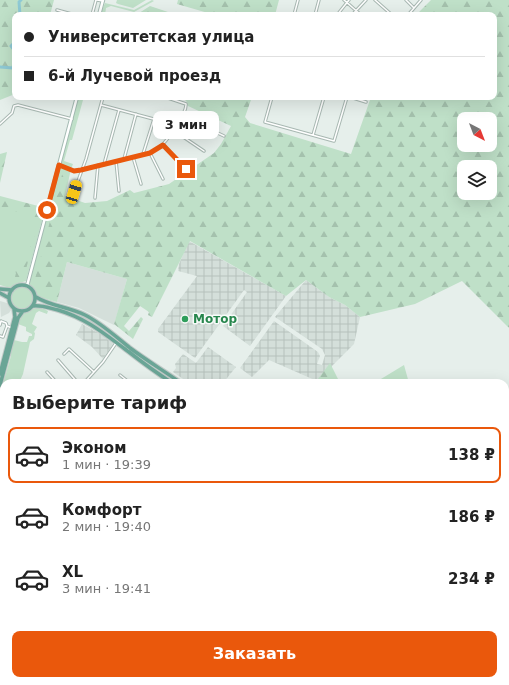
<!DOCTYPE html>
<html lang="ru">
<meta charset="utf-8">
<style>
:root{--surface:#fff;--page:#f2f2f2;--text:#222;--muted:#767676;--line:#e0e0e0;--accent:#ea580c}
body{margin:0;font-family:"DejaVu Sans",sans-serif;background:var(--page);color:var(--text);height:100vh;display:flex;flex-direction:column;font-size:15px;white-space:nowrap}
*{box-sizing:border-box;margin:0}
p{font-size:13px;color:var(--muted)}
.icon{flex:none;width:22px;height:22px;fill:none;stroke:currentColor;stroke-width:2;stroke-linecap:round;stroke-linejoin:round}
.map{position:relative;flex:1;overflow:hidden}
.sheet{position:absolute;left:0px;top:379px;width:509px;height:306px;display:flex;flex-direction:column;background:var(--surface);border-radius:12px 12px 0 0;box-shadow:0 4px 16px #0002}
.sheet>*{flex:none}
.banner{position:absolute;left:12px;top:12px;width:485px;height:88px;border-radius:8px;box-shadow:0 4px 16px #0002;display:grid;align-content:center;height:88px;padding:0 12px;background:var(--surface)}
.needle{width:26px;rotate:138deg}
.fabs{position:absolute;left:457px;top:112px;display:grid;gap:8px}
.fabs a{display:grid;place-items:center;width:40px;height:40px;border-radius:8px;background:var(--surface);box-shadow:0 4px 16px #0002;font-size:20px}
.end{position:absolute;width:18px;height:18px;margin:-9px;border:5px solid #ea580c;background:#fff;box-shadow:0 0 0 2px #fff}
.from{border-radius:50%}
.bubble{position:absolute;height:28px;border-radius:8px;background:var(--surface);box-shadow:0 4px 16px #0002;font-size:13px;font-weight:800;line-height:28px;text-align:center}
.car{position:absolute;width:12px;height:24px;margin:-12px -6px;border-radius:5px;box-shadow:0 0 3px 1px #0007;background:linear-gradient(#f5c518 24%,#345 0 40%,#f5c518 0 76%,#345 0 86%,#f5c518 0)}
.banner b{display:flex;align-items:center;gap:14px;height:38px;font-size:15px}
.banner b+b{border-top:1px solid var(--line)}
.banner i{width:10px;height:10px;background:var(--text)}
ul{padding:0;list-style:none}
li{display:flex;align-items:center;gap:12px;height:56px;margin:0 8px 6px;padding:0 4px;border:2px solid transparent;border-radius:8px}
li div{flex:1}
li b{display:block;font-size:15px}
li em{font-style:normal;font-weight:800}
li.current{border-color:var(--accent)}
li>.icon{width:36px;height:36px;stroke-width:1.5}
h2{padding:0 12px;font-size:18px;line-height:48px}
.cta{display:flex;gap:8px;margin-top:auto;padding:8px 12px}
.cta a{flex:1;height:46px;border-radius:8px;background:var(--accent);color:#fff;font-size:16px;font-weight:800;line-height:46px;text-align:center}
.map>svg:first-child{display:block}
.built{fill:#d4dfda}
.industrial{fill:url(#industrial-grid)}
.green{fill:#bfe0c8}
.forest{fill:url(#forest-firs);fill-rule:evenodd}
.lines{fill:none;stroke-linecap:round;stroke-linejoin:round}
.river{stroke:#8ec9d4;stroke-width:3}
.street-casing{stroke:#a8b8b2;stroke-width:3.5}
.secondary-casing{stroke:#a4bbb3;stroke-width:4.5}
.primary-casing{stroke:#c2cac8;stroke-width:5.5}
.street{stroke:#fff;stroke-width:1.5}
.secondary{stroke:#fff;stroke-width:2.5}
.primary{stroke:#6aa596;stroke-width:3.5}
.rail{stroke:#5f7d75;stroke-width:1;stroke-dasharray:8 4;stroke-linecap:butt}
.route{stroke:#ea580c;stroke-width:5}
.leisure-dot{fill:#2e9e5b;stroke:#f7fbf9;stroke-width:1.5}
.labels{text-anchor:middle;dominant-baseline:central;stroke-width:3;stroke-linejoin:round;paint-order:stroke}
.leisure-label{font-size:12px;font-weight:bold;fill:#27864d;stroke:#f7fbf9;text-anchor:start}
</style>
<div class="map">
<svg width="509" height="685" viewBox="0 0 509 685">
<defs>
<pattern id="industrial-grid" width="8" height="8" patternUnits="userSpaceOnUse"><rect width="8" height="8" fill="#d4dfda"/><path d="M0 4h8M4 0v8" fill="none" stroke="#b6c1bc"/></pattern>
<pattern id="forest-firs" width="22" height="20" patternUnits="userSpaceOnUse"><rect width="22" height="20" fill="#bfe0c8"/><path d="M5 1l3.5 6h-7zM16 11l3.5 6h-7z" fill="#a4c1ad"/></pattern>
</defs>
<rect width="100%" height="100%" fill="#e6efeb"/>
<path class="built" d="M67 262 127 279 114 325 79 308 57 302Z
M0 301 7 303 11 310 9 313 1 317Z
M351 681H414L413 685H353Z"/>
<path class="industrial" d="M189 241 286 296 250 346 223 326 247 292 244 290 195 358 158 332V329L197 276 178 271 179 264Z
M306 280 329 297 345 305 360 317 354 344 317 381 269 360 252 377 240 368 274 321 318 352 320 356 317 364 322 365 325 355 322 349 275 317Z
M82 324 102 335 113 344 103 359 92 347 76 335Z
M208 347 236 367 223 383H189L173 372 176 368 175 364 183 354 196 363Z
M505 605H509V685H447V681H505Z"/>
<path class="green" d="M117 0H146L133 8 118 4 116 3Z
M152 0 154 1 134 12 111 6 106 8 105 15H100L105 3 134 10Z
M78 97H82L81 99 83 100 72 140H70L64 161 73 164 71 169 65 167 43 298 57 302C40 299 38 299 29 284Z
M0 197 45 209 26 281 16 284 10 288 0 285Z
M11 298a11 11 0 1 1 22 0a11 11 0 1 1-22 0Z
M40 307 48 311 47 314 39 311 36 313 32 324 37 327 34 332 35 333 34 339 30 342 23 374 19 383H4V387H2L11 356 10 355 14 340 22 342H27L29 336H32V334L26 331V327L18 324 23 313C29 312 33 308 40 307Z
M404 365 409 383H376V382Z
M2 390H4V418L0 419V396Z"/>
<path class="forest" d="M0 0H54L50 15H15V94L0 100Z
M178 0H279L275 15H215L177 4Z
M431 0H509V328L462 281 415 304 360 317 345 305 329 297 306 280 286 296 190 241 152 317 148 315 149 312 140 306 124 326 129 331 141 317 143 319 133 339 114 324 127 279 67 262 57 302 43 298 34 283 64 167 71 169 65 196 85 203 107 201 130 190 134 193 169 184 214 153 221 144 231 126 188 106 187 102 184 99 175 97H252L245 117 250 123 351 154 371 97H494V15H416ZM464 119H490V145H464ZM464 167H490V193H464Z
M150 6 168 12 167 15H136Z
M7 152 0 183V154Z
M0 196 42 207 23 281 13 285 10 283 14 281 16 273 13 268 14 262H26L38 218 0 207Z
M330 363 340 383H315Z"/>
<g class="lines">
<path class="river" d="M20 15 19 2 21 0
M15 42 11 46 15 51
M0 67 13 68 15 54
M0 415 4 412
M72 685 78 681"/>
<g class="street-casing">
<path id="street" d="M97 0 103 1
M344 0 361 15
M375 0 392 15
M406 0 414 8
M57 10 75 15
M92 15 96 0
M294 15 298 0
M315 15 319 0
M337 15 349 0
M352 15 366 0
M408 15 421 0
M272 97 265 122 334 141 347 97
M350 97 366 102
M101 105 176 125
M182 116 224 136
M0 124 12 113 14 106 18 105 72 119
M173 130 204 151
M313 135 324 97
M163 145 186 169
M150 153 163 179
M143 154 154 119
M133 157 141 184
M124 159 136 114
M116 161 119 191
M104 164 119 110
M59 165 74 171H77L150 153C153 151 157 149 160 147 167 141 187 113 186 104L165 97
M74 192 86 159 103 97
M95 198 98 165
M0 325 1 321 6 323 7 326 12 328
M0 336 3 337 7 326
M64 354 69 349 94 372
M58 360 78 383
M47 372 57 383
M120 375 130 383
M84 383 103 362 116 343
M0 424 4 425
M0 463 4 464
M0 469 4 454
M0 517 4 518
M0 563 4 564
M505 564 509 562
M505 590 509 594
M0 597 4 598
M0 639 4 622
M0 646 4 649
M25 681 30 685
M43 681 48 685
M67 681V682
M83 681 84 685
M309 681 310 685
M178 685H181
M337 685 350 681
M413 685 415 681"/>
</g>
<g class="secondary-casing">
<path id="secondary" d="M99 15 103 0
M27 286 77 97
M159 383 165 378
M0 560 4 545
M505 603H509
M195 681 196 685
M11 685 15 681
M226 685 243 681"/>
</g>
<g class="primary-casing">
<path id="primary" d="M9 298a13 13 0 1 1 26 0a13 13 0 1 1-26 0Z
M0 289 12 290
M0 293 9 298
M36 297C50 306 69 307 85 315 101 323 115 336 130 348 146 360 164 371 181 383
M33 306C42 305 49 308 58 310 86 318 106 335 129 352 143 363 157 373 172 383
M0 374 15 317 14 309
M0 385 18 318 23 311
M505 444 509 441"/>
</g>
<use href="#street" class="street"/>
<use href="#secondary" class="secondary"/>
<use href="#primary" class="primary"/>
<path class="rail" d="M186 681 187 685"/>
</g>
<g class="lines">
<path class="route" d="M47 210 59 165 74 171 81 170 150 153 163 145 186 169"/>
</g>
<circle class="leisure-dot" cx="185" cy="319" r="4"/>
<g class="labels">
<g class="leisure-label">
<text x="193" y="319">Мотор</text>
</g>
</g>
</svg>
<div class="fabs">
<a><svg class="needle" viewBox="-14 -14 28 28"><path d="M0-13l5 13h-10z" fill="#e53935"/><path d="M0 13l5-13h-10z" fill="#767676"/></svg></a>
<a><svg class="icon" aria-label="layers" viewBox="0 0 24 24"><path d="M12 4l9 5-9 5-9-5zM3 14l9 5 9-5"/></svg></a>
</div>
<i class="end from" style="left:47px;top:210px"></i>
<i class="end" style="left:186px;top:169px"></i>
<div class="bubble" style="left:153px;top:111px;width:66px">3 мин</div>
<i class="car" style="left:74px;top:192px;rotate:17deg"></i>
<div class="banner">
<b><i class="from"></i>Университетская улица</b>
<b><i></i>6-й Лучевой проезд</b>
</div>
<section class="sheet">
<h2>Выберите тариф</h2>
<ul>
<li class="current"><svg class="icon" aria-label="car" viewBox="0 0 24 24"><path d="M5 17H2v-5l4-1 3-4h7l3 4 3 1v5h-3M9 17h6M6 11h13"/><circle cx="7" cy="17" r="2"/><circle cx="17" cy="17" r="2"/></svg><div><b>Эконом</b><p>1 мин · 19:39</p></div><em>138 ₽</em></li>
<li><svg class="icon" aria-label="car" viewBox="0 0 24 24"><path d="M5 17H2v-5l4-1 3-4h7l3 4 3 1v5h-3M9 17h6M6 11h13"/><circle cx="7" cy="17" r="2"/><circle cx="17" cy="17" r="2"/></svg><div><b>Комфорт</b><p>2 мин · 19:40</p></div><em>186 ₽</em></li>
<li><svg class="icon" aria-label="car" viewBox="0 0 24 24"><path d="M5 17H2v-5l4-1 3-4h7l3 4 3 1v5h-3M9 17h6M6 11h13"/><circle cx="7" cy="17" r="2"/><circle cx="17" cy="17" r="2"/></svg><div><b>XL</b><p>3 мин · 19:41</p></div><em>234 ₽</em></li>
</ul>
<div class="cta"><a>Заказать</a></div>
</section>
</div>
